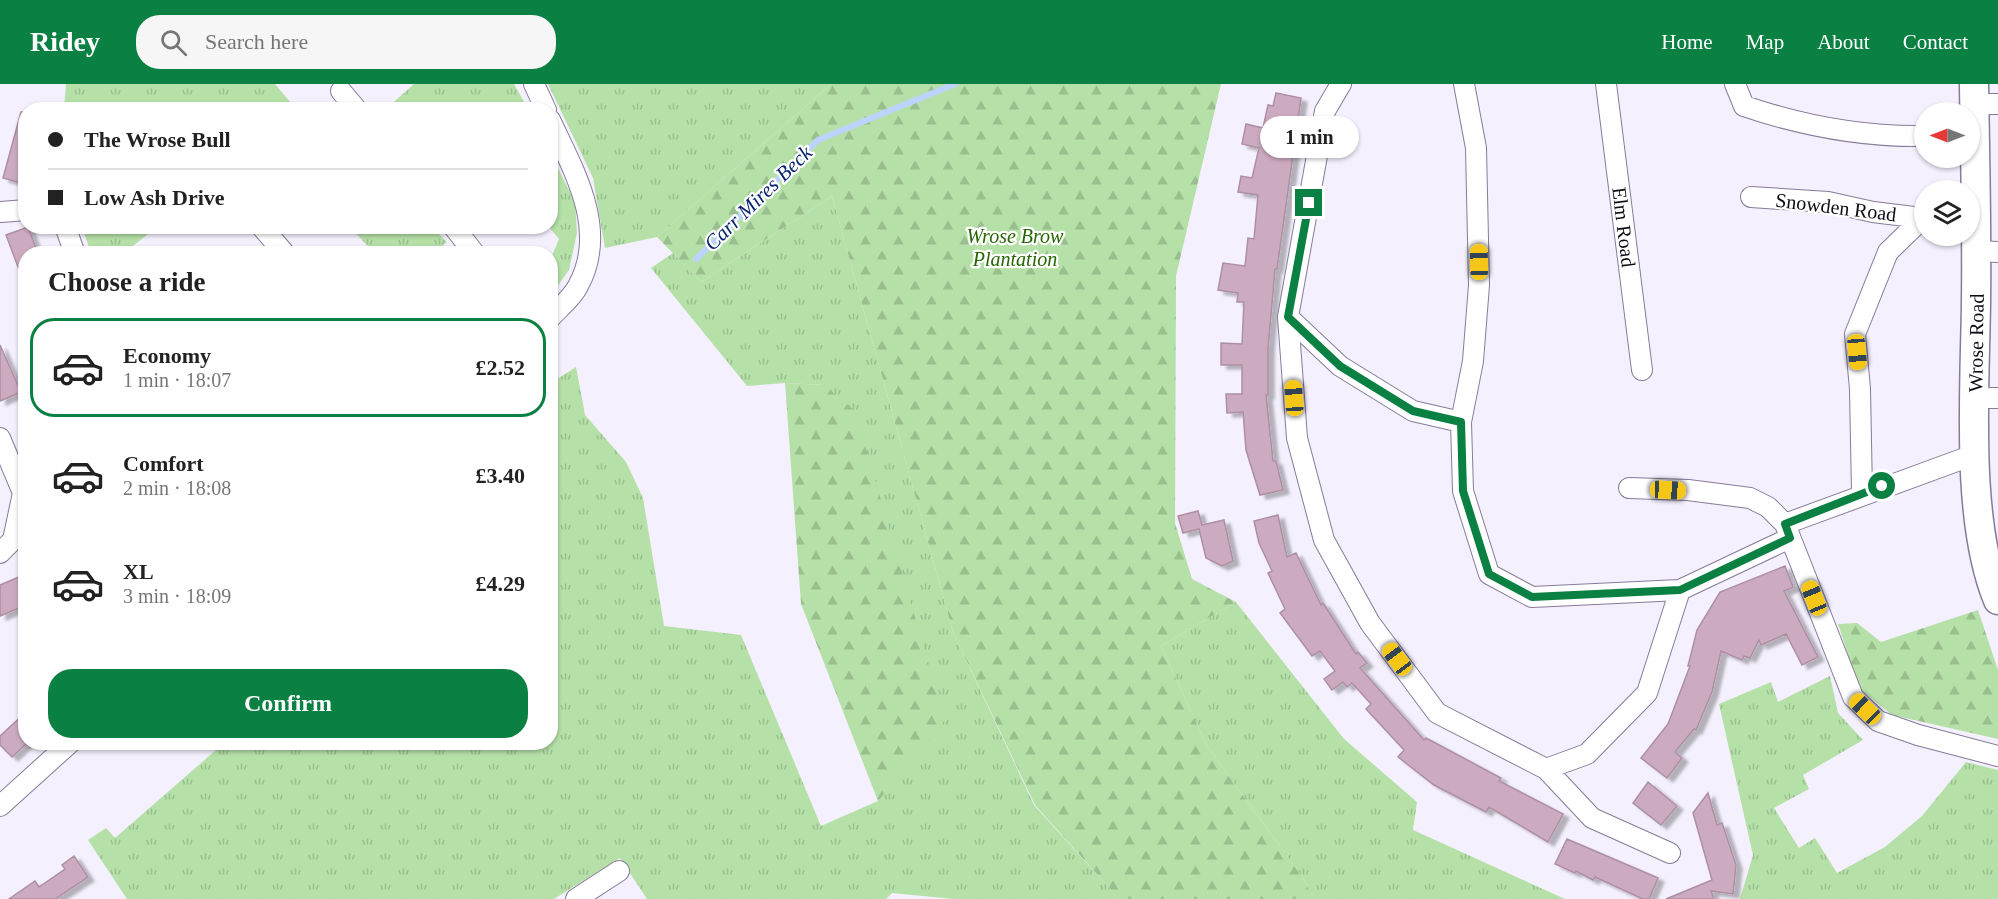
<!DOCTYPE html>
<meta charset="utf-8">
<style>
:root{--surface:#fff;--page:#f6f6f6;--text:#222;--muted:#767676;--line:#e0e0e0;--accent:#0b8043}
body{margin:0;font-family:Georgia,serif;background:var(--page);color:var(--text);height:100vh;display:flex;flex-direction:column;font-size:22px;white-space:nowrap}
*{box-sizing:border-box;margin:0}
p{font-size:20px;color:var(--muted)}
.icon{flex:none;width:33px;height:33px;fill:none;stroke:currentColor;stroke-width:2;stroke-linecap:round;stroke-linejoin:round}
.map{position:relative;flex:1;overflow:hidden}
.drawer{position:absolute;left:18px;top:162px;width:540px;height:504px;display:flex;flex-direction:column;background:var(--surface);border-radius:24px;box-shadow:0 2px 4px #0004}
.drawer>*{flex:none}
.banner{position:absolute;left:18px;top:18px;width:540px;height:132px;border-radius:24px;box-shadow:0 2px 4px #0004;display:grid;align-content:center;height:132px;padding:0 30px;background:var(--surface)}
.needle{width:39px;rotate:270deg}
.fabs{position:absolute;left:1914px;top:18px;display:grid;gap:12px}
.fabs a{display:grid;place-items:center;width:66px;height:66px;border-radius:50%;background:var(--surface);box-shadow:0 2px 4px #0004;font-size:30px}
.end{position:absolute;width:27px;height:27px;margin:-14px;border:8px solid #0b8043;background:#fff;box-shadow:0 0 0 3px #fff}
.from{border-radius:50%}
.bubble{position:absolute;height:42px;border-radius:21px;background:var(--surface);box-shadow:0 2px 4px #0004;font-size:20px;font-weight:700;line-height:42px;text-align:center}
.car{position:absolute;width:18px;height:36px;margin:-18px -9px;border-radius:8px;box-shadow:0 0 4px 2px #0007;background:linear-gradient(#f5c518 24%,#345 0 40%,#f5c518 0 76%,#345 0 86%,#f5c518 0)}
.banner b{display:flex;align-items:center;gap:21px;height:57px;font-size:22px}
.banner b+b{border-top:2px solid var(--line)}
.banner i{width:15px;height:15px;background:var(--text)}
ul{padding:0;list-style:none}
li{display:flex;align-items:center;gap:18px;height:99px;margin:0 12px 9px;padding:0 18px;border:3px solid transparent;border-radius:24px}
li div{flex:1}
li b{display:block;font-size:22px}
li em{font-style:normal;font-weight:700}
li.on{border-color:var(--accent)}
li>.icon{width:54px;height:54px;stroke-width:1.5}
h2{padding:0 30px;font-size:27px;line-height:72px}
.cta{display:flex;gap:12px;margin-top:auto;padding:12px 30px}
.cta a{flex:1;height:69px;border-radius:24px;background:var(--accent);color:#fff;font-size:24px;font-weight:700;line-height:69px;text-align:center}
header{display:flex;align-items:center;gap:36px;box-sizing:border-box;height:84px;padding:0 30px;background:var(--accent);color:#fff}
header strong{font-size:28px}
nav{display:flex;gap:33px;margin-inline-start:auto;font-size:21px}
.search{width:420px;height:54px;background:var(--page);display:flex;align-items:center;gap:15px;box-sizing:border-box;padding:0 21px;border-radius:24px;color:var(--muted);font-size:22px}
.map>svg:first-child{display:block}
.grass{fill:url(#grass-tufts)}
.forest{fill:url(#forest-firs)}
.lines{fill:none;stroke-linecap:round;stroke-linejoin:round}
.stream{stroke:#bdd3ff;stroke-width:6}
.building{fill:#ccabc1;stroke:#ae8fa3;stroke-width:1.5;filter:url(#shadow)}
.street-casing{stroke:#867b99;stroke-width:22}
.secondary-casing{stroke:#867b99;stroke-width:31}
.street{stroke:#fff;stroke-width:20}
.secondary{stroke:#fff;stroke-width:28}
.route{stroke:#0b8043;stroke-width:8}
.labels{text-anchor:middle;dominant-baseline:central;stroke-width:4.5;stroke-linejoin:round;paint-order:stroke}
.street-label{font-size:20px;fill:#0f0b16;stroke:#fff}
.park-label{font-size:20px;font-style:italic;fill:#266602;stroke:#fff}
.water-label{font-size:21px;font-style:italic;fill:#082573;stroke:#fff}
</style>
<header>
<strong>Ridey</strong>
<div class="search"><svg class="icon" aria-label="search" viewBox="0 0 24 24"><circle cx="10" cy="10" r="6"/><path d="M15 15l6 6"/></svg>Search here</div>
<nav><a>Home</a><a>Map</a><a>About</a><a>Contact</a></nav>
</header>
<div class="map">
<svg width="1998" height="815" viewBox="0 0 1998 815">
<defs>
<pattern id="grass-tufts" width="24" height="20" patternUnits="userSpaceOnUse" patternTransform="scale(1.5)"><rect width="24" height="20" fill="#b5e0a7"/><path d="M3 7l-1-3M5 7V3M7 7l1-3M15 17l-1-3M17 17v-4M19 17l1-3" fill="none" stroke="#9abf8f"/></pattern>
<pattern id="forest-firs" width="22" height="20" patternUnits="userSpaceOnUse" patternTransform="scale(1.5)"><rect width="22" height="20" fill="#b5e0a7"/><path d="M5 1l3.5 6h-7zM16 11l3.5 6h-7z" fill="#9abf8f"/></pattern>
<filter id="shadow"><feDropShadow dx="6" dy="4" stdDeviation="1.5" flood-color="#0004"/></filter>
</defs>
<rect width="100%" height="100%" fill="#f5f0fe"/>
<path class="grass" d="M66 0H275L296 25H64Z
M414 0H514L528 25H386Z
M548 0H831L657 153 605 164 593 94Z
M551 70 575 118 577 149 569 186 551 211V174L559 155 549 143Z
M832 112 953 548 1034 721 1119 815H954L892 809 886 815H647L620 774 554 815H127L88 756 106 744 115 754 224 659 550 658 551 299 576 283 585 331 626 378 643 414 664 542 741 551 821 742 878 717 824 301 785 299 747 302 651 184 673 169 701 198Z
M82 143V142L157 143 124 169H91Z
M350 143H432L447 158 434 169H374Z
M1236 518 1344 655 1417 718 1413 746 1565 815H1314L1303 794 1207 662 1161 562Z
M1830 592 1838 629 1863 656 1803 691 1809 705 1774 724 1799 764 1815 754 1837 789 1885 763 1922 732 1966 678 1998 686V815H1740L1753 771 1719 620 1771 598 1778 618Z"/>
<path class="forest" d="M831 0H1221L1176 192 1175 439 1192 495 1236 518 1161 562 1207 662 1303 794 1314 815H1119L1035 721 953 548 832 112 701 198 657 153Z
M785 299 824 301 855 327 945 636 878 717 801 520Z
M1978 526 1998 586V655L1892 631 1859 604 1838 540 1857 539 1881 558Z"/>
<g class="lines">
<path class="stream" d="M696 175 818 56 955 0"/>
</g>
<path class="building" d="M1276 9 1301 14 1277 185H1275L1268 265V311H1266L1273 377H1276L1283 406 1260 411 1246 366 1243 328 1227 329 1226 310H1242V281H1221V259L1242 260 1244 218H1237L1238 209 1218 206 1223 179 1245 182 1248 154 1254 155 1258 111 1238 108 1241 92 1252 94 1259 64 1242 60 1246 40 1263 44 1268 21 1273 22Z
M21 28H26V81L21 99 3 94Z
M28 143 38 170H26L24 199 6 151Z
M0 261 21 308 0 317Z
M1198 427 1202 441 1224 436 1233 477 1222 482 1206 474 1199 445 1183 449 1178 432Z
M1278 431 1287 473 1296 469 1321 521 1323 519 1356 570 1358 568 1367 579 1360 584 1424 656 1426 654 1501 694 1499 697 1563 730 1548 758 1489 723 1486 728 1434 701 1398 673 1404 666 1366 625 1371 620 1352 599 1347 603 1343 598 1332 606 1324 595 1335 587 1320 567 1312 572 1280 529 1285 525 1268 489 1272 487 1259 459 1254 437Z
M1785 482 1793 503 1784 507 1818 573 1802 581 1786 550 1761 561 1759 556 1750 574 1744 572 1742 576 1721 567 1712 608 1696 646 1694 645 1675 668 1682 674 1667 694 1641 674 1668 640 1690 582H1688L1697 546 1720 508Z
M26 490V521L0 532V501Z
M26 628V660L12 673 0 661V652Z
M1648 698 1677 722 1661 741 1633 719Z
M1708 709 1717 741 1722 739 1736 781 1733 810 1711 807 1714 815H1666L1712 796 1693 729Z
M1567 755 1658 794 1649 815H1643L1595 793 1593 796 1576 787 1575 789 1555 780Z
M74 772 88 793 55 815H9L35 797 39 803 65 785 62 781Z"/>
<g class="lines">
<g class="street-casing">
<path id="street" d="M534 0 546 26
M1341 0 1325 27 1288 233 1297 354 1324 456 1370 539 1437 629 1546 685 1587 670 1647 609 1680 506 1790 454
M1606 0 1642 286
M1735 0 1744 22C1803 42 1863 53 1924 52
M341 7 357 26
M1974 20H1998
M550 36C574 87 609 146 578 202 572 214 559 224 550 234
M1751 113 1828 118 1873 128 1922 134
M1 128 26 126
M65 142 75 170
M261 142 285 170
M453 142 475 170
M1977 167 1998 168
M1288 233 1340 282 1413 327 1461 338 1463 407 1489 490 1532 513 1680 506
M1975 314H1998
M1461 338 1473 277 1479 201 1476 64 1464 0
M0 354 23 409 13 456 0 469
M1629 404 1688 406 1750 414 1768 423 1785 440 1853 613 1878 637 1918 651 1998 672
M1862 409 1860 305 1855 250 1888 168 1924 133
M1785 440 1976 370
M1546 685 1592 734 1670 769
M0 722 71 658
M576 815 619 787"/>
</g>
<g class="secondary-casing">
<path id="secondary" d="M1974 0C1975 73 1977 146 1976 218 1975 305 1965 437 1998 516"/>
</g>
<use href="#street" class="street"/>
<use href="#secondary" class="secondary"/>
</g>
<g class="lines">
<path class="route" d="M1309 119 1288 233 1340 282 1413 327 1461 338 1463 407 1489 490 1532 513 1680 506 1790 454 1785 440 1882 402"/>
</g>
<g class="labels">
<g class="street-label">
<text transform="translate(1836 123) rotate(7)">Snowden Road</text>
<text transform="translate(1624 143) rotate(83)">Elm Road</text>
<text transform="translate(1976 259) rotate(-89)">Wrose Road</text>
</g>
<g class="park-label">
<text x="1015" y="152">Wrose Brow<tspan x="1015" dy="23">Plantation</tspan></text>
</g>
<g class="water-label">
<text transform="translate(758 114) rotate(-44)">Carr Mires Beck</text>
</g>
</g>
</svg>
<div class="fabs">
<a><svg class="needle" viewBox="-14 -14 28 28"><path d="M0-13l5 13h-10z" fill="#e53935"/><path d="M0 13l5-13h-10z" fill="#767676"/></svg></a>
<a><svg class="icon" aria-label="layers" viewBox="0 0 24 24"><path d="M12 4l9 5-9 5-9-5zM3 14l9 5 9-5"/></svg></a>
</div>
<i class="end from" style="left:1882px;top:402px"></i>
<i class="end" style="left:1309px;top:119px"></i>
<div class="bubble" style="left:1260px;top:32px;width:99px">1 min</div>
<i class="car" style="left:1479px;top:178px;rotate:359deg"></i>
<i class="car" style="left:1857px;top:268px;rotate:175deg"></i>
<i class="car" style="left:1294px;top:314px;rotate:356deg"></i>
<i class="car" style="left:1668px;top:406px;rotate:93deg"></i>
<i class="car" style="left:1814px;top:514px;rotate:338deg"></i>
<i class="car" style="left:1397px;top:575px;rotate:323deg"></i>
<i class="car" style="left:1865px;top:625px;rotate:314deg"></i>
<div class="banner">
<b><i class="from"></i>The Wrose Bull</b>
<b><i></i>Low Ash Drive</b>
</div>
<section class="drawer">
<h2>Choose a ride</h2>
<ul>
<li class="on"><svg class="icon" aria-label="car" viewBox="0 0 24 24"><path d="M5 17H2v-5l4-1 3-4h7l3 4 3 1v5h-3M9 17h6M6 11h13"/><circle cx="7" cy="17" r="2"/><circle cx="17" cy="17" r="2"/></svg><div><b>Economy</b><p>1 min · 18:07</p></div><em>£2.52</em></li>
<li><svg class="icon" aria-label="car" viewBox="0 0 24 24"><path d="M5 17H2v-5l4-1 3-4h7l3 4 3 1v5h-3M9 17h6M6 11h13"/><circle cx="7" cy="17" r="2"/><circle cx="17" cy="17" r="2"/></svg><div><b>Comfort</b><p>2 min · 18:08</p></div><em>£3.40</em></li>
<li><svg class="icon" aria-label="car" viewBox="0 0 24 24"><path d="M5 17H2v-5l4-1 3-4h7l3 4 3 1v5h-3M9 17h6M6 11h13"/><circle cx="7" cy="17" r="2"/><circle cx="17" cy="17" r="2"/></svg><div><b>XL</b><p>3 min · 18:09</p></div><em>£4.29</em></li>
</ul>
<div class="cta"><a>Confirm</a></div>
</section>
</div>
